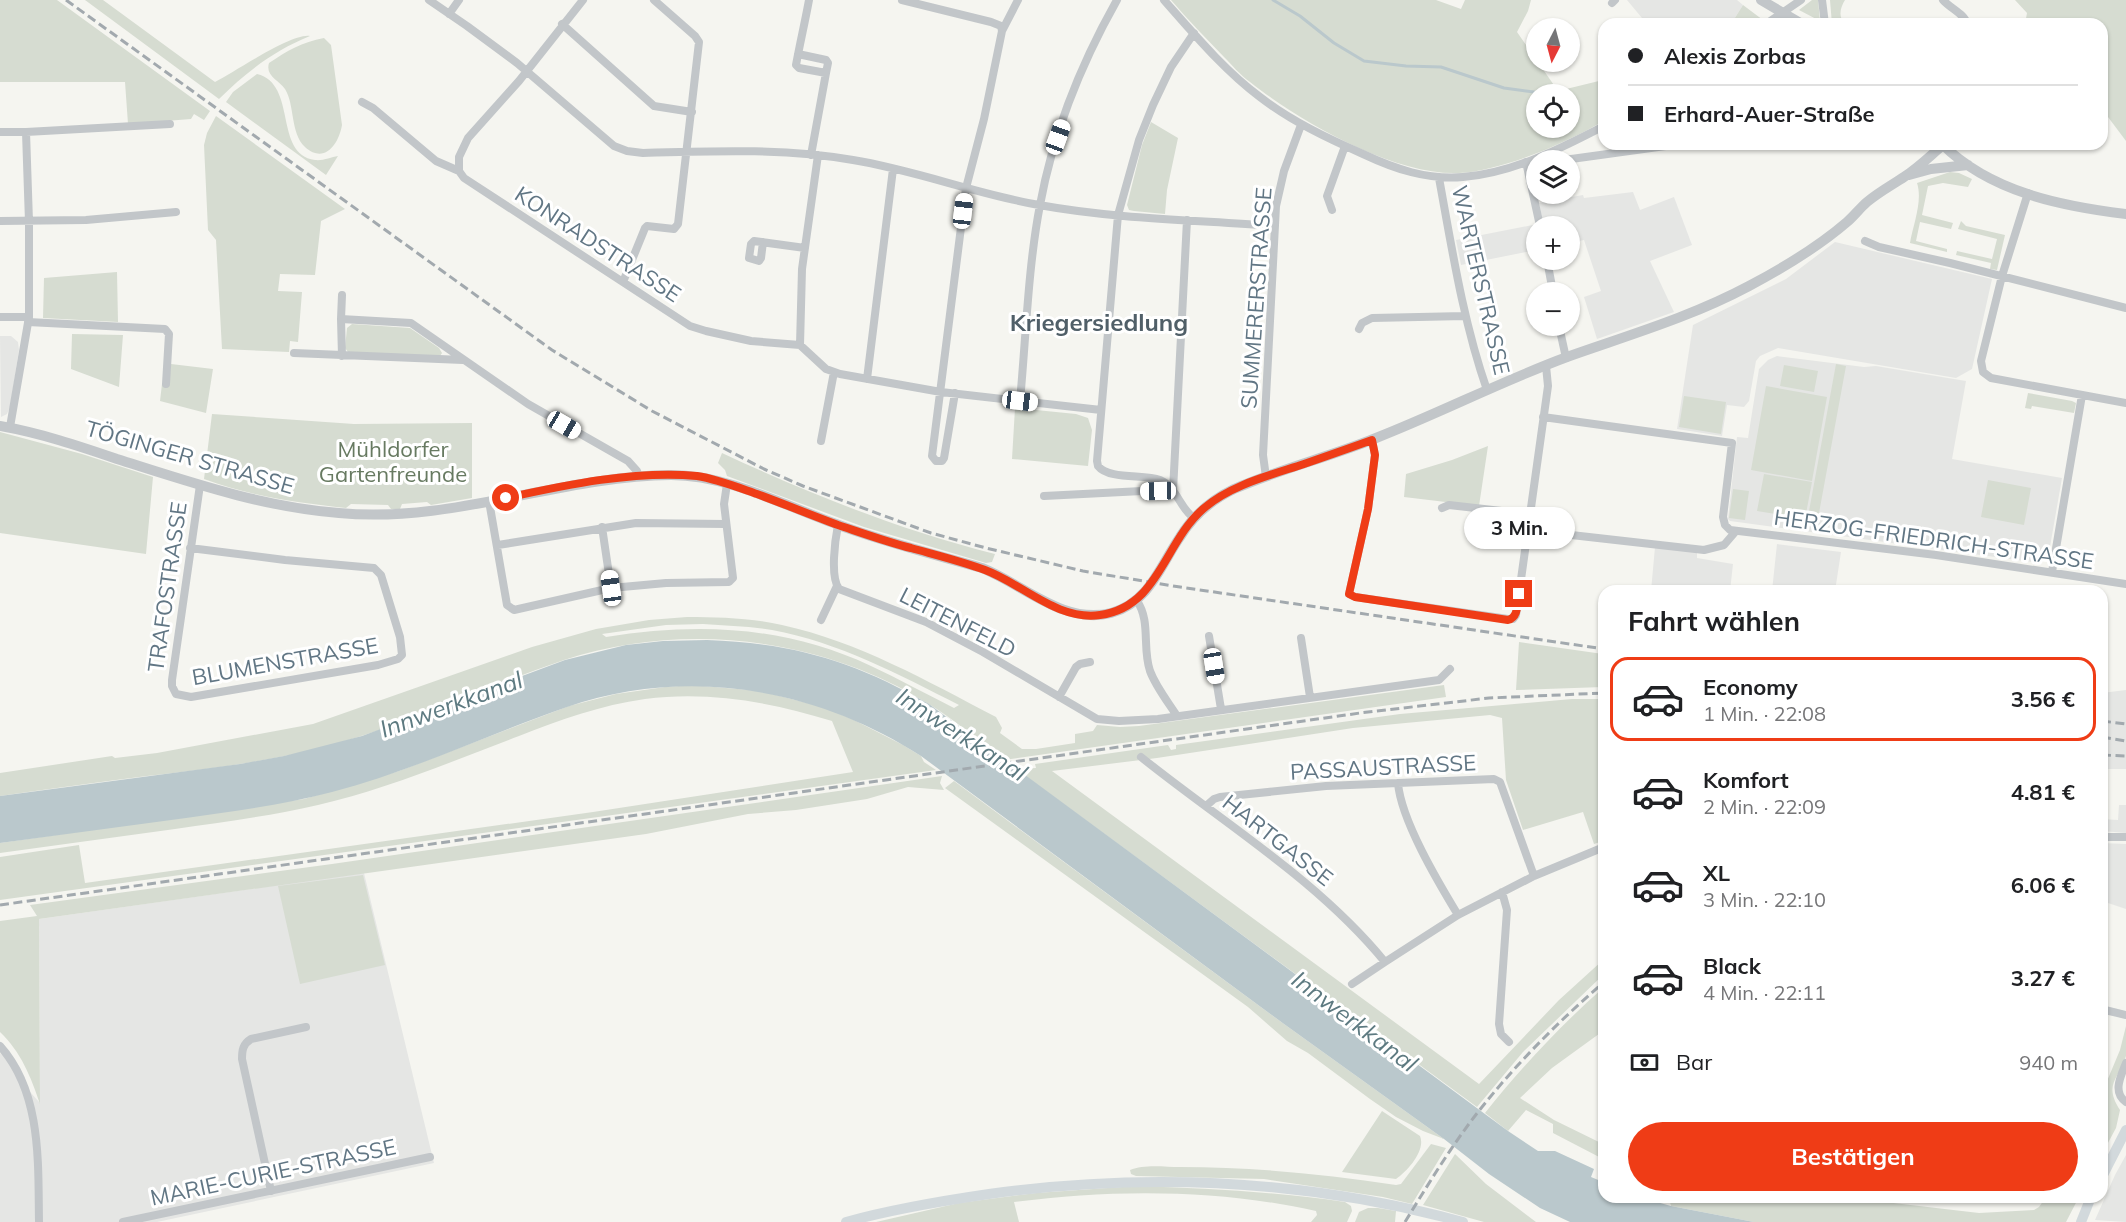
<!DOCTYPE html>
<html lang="de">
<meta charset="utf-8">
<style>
:root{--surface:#fff;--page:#f2f2f2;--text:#202124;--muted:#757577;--line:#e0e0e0;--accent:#ef3c16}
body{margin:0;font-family:Mulish,sans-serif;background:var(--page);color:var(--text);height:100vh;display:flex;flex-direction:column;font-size:22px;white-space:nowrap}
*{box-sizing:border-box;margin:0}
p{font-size:20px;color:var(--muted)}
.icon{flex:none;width:33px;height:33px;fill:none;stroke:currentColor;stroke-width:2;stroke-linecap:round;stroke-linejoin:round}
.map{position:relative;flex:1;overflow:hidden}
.sheet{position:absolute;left:1598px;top:585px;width:510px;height:618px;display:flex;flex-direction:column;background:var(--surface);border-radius:18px;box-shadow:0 2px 4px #0004}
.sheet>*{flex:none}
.top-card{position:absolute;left:1598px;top:18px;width:510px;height:132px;border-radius:18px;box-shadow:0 2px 4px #0004;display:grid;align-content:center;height:132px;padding:0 30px;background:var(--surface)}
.needle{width:39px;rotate:186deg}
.fabs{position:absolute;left:1526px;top:18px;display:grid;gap:12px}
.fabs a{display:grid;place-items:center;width:54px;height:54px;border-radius:50%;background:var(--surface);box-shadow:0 2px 4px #0004;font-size:30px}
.end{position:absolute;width:27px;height:27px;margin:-14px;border:8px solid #ef3c16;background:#fff;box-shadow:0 0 0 3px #fff}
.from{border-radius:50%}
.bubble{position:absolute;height:42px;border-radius:21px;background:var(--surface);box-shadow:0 2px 4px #0004;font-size:20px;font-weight:700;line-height:42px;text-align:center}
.car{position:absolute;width:18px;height:36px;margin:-18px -9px;border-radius:8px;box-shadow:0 0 4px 2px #0007;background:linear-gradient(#fff 24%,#345 0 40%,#fff 0 76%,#345 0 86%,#fff 0)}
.top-card b{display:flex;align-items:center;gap:21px;height:57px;font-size:22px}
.top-card b+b{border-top:2px solid var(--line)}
.top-card i{width:15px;height:15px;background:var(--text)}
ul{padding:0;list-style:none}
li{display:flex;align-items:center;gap:18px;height:84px;margin:0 12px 9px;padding:0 18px;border:3px solid transparent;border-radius:18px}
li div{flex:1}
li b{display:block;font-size:22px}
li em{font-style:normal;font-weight:700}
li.active{border-color:var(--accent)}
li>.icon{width:54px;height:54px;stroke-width:1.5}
h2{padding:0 30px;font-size:27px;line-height:72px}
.pay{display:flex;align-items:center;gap:15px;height:66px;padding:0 30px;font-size:22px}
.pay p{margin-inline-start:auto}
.action{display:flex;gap:12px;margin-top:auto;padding:12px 30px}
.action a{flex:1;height:69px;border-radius:36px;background:var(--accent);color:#fff;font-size:24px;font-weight:700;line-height:69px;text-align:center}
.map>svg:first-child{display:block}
.built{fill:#e5e6e4}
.green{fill:#d6dcd1;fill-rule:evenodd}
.water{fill:#bac8cc}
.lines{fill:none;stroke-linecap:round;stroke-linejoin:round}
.stream{stroke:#bac8cc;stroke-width:3}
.minor{stroke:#c2c6c9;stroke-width:8}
.tertiary{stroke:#c2c6c9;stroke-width:10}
.secondary{stroke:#d2d9dc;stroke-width:10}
.rail{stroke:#a2a9ae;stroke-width:3;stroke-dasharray:9 4.5;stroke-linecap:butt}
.route{stroke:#ef3c16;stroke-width:8}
.labels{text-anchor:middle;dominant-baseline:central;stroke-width:6;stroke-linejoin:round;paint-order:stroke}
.street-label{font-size:22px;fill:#617684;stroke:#fff}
.park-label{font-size:22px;fill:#677a61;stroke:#fff}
.neighbourhood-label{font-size:24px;font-weight:bold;fill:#505f68;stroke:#fff}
.water-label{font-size:24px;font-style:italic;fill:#5d7a81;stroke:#fff}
</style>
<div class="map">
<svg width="2126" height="1222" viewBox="0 0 2126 1222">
<rect width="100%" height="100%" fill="#f5f5f0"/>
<path class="built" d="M1627 0H1737L1743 5 1731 24H1647Z
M1633 192 1640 210 1674 197 1692 245 1650 261 1674 312 1597 339 1584 297 1601 291 1584 240 1569 243V226H1536V250L1461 265 1456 240 1543 223 1539 203 1583 195 1584 198Z
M1835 242 1992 279 1972 369 1956 378 1778 348 1760 356 1756 361 1749 401 1744 407 1727 405 1722 436 1677 429 1693 325 1786 279Z
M0 336H11L18 342 19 350 10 407 7 414 1 417Z
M1777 356 1864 367 1876 366 1966 381 1952 459 2062 478 2048 558 2040 563 1730 521 1728 519 1737 437 1748 438 1759 369 1768 360Z
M1777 544 1841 552 1835 591H1772Z
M1655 547 1697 551V558L1733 564 1730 591H1651Z
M2126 690V769H2102V693Z
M2119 805H2126V833L2102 831V819L2118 820Z
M2102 843 2126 844V909L2102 901Z
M364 873 434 1163 157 1222H0V1053L10 1062 23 1084 40 1103 39 919Z
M2126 1155V1222L2095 1220 2115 1175Z"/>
<path class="green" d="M0 0H57L210 111 204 120 194 114 191 119 128 124 125 82H0Z
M85 0H103L215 82C235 72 291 33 310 36 275 50 246 72 219 99Z
M1171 0H1436L1461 9 1465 0H1531L1528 11 1517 32 1558 91 1603 80V121C1568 143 1500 171 1459 173 1395 176 1299 121 1250 82 1240 75 1232 65 1224 57 1206 38 1188 20 1171 0ZM1536 94H1569V128H1536Z
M1812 0H1818L1820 21 1799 10Z
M1830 0H1845C1840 8 1838 17 1845 24H1832Z
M2015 0H2126V141L2102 109V24H2025L2027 13Z
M1743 5 1763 20V21L1758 24H1731Z
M324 38 331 45 342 125C339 143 325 165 305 147 290 133 295 105 285 89 279 80 265 76 269 63 287 51 302 42 324 38Z
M257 74C298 84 273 154 315 160 323 161 331 157 338 156L326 175 226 102 233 92Z
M216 116 345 209 321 221 315 275 280 274 278 291 302 292 298 342 290 341 289 352 222 349 216 240 208 230 204 145 207 133Z
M1151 122 1178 138 1167 190 1165 214 1134 211 1129 210 1127 205 1142 145Z
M1950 172 1959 173 1972 179 1968 187 1943 183 1928 186 1922 215 1953 223 1951 229 1920 222 1916 241 1947 249V252L1910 243C1913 225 1923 201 1917 183Z
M1961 221 1966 226 2005 235 1997 270 1990 269 1991 263 1956 255 1957 251 1992 259 1997 239 1958 229Z
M117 272 118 322 43 318 44 278Z
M352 324 410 328 439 348 442 353 440 356 348 352 345 348 347 328Z
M72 334 123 335 119 387 71 369Z
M171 364 213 369 206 413 160 401 162 384 168 385Z
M1836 364 1846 366 1817 524 1807 522Z
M1784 365 1818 371 1814 392 1780 386Z
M1766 386 1827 397 1812 481 1751 470Z
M2028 393 2072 401 2076 403 2074 413 2032 406 2031 409 2025 408Z
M1684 396 1726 402 1721 434 1679 427Z
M1015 408 1076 414 1088 418 1092 430 1088 466 1012 459Z
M212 414 354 424 472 423V498L431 505 427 502 402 504 400 509H391L388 505 351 504 346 508C297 503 250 496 204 479Z
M0 432 82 454 153 477 146 554 0 533Z
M1488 446 1479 506 1404 497 1406 474 1452 460Z
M722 453C810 494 900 530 995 554L992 562 986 563 864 527 727 476 725 470 718 463Z
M1764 474 1812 482 1805 519 1757 511Z
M1988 480 2031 488 2024 525 1981 517Z
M1733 489 1749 491 1745 520 1729 518Z
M687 617C718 617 751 618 782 625 859 642 927 681 996 717L1002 728 1000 733 1022 749H1036L1075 743V734L1093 731 1097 725 1120 727 1139 726 1444 685 1446 697 1004 760C979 741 954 719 927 703 821 637 683 621 564 660 487 686 414 722 335 744 274 761 210 769 147 776 98 782 49 789 0 796V773L112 756 115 758 157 753 313 724 532 647 596 629 649 620ZM703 624C726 626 749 626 772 630 838 642 900 675 959 705L954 708C926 694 899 679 871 666 785 626 699 622 606 637L602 634 666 625Z
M1519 642 1603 654V687L1516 690Z
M692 685 760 691 823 707 854 720 903 745 921 756 924 762 936 770 0 900V857L79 845 85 883 593 812 853 772 832 721C771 702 709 691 645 699 601 705 560 720 519 736 453 761 387 789 318 805 271 816 223 822 175 829 117 837 58 845 0 853V843L304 799 399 771 569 706 616 694 665 687Z
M1572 699H1603V841L1594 844 1583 812 1523 830 1506 780 1502 718 1490 715 1353 728 1157 758 1052 771 1479 1084 1559 1000 1603 960V975L1523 1052 1477 1107 1016 769 1036 768 1035 764 1168 745 1171 750 1176 749V745L1400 714Z
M942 776 940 783 944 790 908 787 867 799 796 810 748 814 646 834 39 919 40 1104C31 1077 21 1052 0 1032V921L37 916 30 905 332 864Z
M954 781 1284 1024 1444 1139 1423 1131 1396 1117 1370 1099 1308 1053 1287 1041 1248 1007 945 788Z
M363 875 385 965 300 984 278 886Z
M1603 988V1031L1552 1068 1520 1098 1554 1120 1603 1144V1159L1553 1133V1124L1526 1110 1508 1131 1485 1113C1521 1068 1560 1026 1603 988Z
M2126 1026C2126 1035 2126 1047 2126 1056 2119 1079 2103 1084 2120 1110L2116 1128 2102 1154V1093L2120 1050Z
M1382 1111 1420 1136C1426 1150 1408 1171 1396 1179L1342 1172Z
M1431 1144 1446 1148 1412 1204 1383 1197 1264 1179 1136 1176 1131 1174 1130 1170C1144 1164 1165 1167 1180 1167 1253 1167 1324 1174 1396 1185L1401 1184Z
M1455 1154 1486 1184 1536 1222H1484L1423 1205Z
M1136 1186C1206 1188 1275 1192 1345 1202L1351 1206 1352 1211 1347 1222H1311L1317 1215 1316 1211C1218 1189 1113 1189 1014 1202L1019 1222H876L959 1203 1036 1193Z
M1674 1197H1842L1979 1213 2034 1210 2039 1207 2046 1197H2079L2066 1222H1754L1671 1206 1670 1202Z
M1368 1208H1378L1396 1211 1395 1222H1355L1359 1212Z"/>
<path class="water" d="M707 640C793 643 854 661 929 704L1508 1131 1538 1151H1555L1594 1169 1591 1177 1603 1182 1604 1197H1639L1671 1206 1754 1222H1570L1540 1208 1489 1174 1444 1139 1284 1024 921 756C816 688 687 666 567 707 489 734 413 771 332 792 284 805 235 811 186 818 124 826 62 835 0 843V796L240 764 284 756 362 736 565 660 626 645 663 641Z"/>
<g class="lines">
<path class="stream" d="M1273 0 1300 16 1334 43 1364 61 1406 66 1441 67 1504 88 1534 92"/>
<path class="minor" d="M429 0 467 26 517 63 614 146 627 151 643 153C713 151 783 148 853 160 915 170 976 194 1039 205 1116 219 1196 220 1275 226
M902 0 991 22 1001 26 1002 31 984 119 966 188 932 456 936 461H942L944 458 955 393
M1164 0C1194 34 1224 70 1260 97 1291 121 1327 138 1363 154 1395 169 1427 180 1463 177 1512 173 1560 149 1604 126
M1822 0 1825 24
M1943 0C1951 9 1965 14 1967 24
M1612 3 1615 0
M449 14 459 0
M562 24 654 106 692 112
M1766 24 1801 0
M1002 31 1018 0
M1194 33 1171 67 1153 105 1139 140 1118 215 1097 461 1098 466C1109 480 1144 474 1160 480 1177 487 1180 509 1194 518
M798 54 826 60 828 63 826 73 799 68 796 65C800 43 805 22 809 0
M362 102 373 108 436 161 459 171 464 178 690 326 706 331 751 341 800 345 826 369 840 374 941 392 1101 410
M0 132H26L170 124
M811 155 826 73
M1564 160 1680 144
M1526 162 1540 226
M459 171V157L468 138 519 81 583 0
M1439 178C1452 249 1463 321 1487 390
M2028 193 2002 276 1981 361 1983 372 1991 378 2126 403
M1332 210 1327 196 1345 146
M0 221 86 220 176 212
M1865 241 1879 247 1950 263 2126 308
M763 242 761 258 759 261 749 258 751 244 754 241 805 248
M1547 260 1553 292
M623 282 645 228 647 226 674 229 678 224 699 42 695 36 654 0
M0 317H29
M341 319 342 295
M28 322 165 329 169 334 166 384
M1559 326 1566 358
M1359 329 1362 323 1372 318 1465 316
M800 345 802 269 818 155
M294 353 463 360
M342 356 341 319 411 323 528 404 628 461 637 471 639 477
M867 379 893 169
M1020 401C1026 337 1028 267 1040 205 1053 134 1082 62 1117 0
M1543 417 1732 443 1723 517 1725 525 1730 530 1936 555 2126 584
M10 427 29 317V222L26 132
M1372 440 1375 455 1368 509 1349 594 1355 597 1508 619H1513L1516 615 1548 386 1546 366
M821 441 834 372
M1266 477 1263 455 1276 206 1284 171 1301 125
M1173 491 1187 220
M1044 496 1142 491H1173
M489 501 507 605 514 610 611 588 666 583 729 582 733 578 724 504 727 484
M1442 508 1449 505 1529 514
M838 525C835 540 830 577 839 589L926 622 983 652 1097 719 1119 721 1158 719 1439 680 1450 669
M602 527 611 588
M1527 530 1704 550 1724 545 1736 531
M498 545 636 523 725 524
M190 548 285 560 374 568 381 575 400 637 402 655 398 659 378 665 191 697 176 694 172 686V680L200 485
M2052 572 2082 395
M1137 601C1151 621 1142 648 1150 671 1156 687 1168 702 1177 716
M821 620 837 586
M1209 636 1221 709
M1301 638 1310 697
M1059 697 1076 667 1080 664 1090 662
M1141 757C1223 823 1317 879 1385 962L1458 915 1534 876 1604 847
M1398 783C1401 820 1438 882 1458 915
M1206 806 1214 799 1220 797 1326 786 1494 779 1500 782 1534 876
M2102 837H2126
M1502 892 1507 910 1499 1024 1501 1034 1509 1042
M1352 984 1385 962
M2105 1010 2126 1015
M0 1046C42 1093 38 1163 39 1222
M2126 1063C2121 1076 2112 1092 2126 1102
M271 1191 242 1059C242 1050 243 1044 251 1039L306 1027
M123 1222 430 1157"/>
<path class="tertiary" d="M1761 0 1802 24
M1942 144C1990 192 2061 206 2126 214
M1909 175 1931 169 1968 165
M0 426C40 433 79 446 117 459 190 482 262 507 339 513 452 524 559 476 671 475 728 475 783 505 836 524 884 542 933 554 982 568 1023 584 1063 625 1111 613 1149 603 1160 566 1180 537 1193 516 1211 500 1234 489 1280 469 1329 457 1376 438 1440 413 1502 381 1567 357 1629 335 1691 317 1749 286 1783 268 1818 247 1847 222 1854 216 1860 208 1867 202 1879 192 1892 185 1904 177 1918 168 1930 156 1943 145"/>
<path class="secondary" d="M2102 1177 2126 1130
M846 1222C893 1209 941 1201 989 1194 1148 1172 1308 1180 1463 1222
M2081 1222 2091 1197"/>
<path class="rail" d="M66 0 552 350 652 411 764 469 803 486 931 533 986 548 1083 571 1173 586 1604 649
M2102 721 2126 724
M2102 737 2126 741
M2102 755 2126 756
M0 905 1360 713 1489 698 1604 693
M1405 1222C1429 1183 1453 1143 1482 1107 1518 1062 1560 1020 1604 982"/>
</g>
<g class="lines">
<path class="route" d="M506 498C565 485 636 470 697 476 717 479 737 487 757 494 784 504 811 515 838 525 862 533 887 542 911 548 936 555 961 561 985 570 1023 584 1057 621 1100 615 1159 607 1164 543 1203 509 1230 485 1271 475 1304 464 1327 456 1350 448 1372 440L1375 455 1368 509 1349 594 1355 597 1508 620C1519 617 1517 603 1519 594"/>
</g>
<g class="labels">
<g class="street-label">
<text transform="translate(598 244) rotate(33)">KONRADSTRASSE</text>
<text transform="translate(1481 280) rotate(77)">WARTERSTRASSE</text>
<text transform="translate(1256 298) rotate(-86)">SUMMERERSTRASSE</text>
<text transform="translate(190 457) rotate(16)">TÖGINGER STRASSE</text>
<text transform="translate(1934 539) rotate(8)">HERZOG-FRIEDRICH-STRASSE</text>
<text transform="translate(167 587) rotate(-82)">TRAFOSTRASSE</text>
<text transform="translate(958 622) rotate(27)">LEITENFELD</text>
<text transform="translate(285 661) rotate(-10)">BLUMENSTRASSE</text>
<text transform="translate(1383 767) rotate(-3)">PASSAUSTRASSE</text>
<text transform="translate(1278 840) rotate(38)">HARTGASSE</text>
<text transform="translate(273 1172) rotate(-12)">MARIE-CURIE-STRASSE</text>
</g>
<g class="park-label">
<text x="393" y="449">Mühldorfer<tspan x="393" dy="25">Gartenfreunde</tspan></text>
</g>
<g class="neighbourhood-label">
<text x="1099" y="322">Kriegersiedlung</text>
</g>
<g class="water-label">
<text transform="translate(451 704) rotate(-20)">Innwerkkanal</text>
<text transform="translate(962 734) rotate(33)">Innwerkkanal</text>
<text transform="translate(1355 1021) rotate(37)">Innwerkkanal</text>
</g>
</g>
</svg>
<div class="fabs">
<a><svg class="needle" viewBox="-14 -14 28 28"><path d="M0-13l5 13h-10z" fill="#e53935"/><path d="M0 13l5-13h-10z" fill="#757577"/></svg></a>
<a><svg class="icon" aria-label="locate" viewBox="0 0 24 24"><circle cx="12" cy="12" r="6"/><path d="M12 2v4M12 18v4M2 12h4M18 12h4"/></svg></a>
<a><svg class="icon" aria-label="layers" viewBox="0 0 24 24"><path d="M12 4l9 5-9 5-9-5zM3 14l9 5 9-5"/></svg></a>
<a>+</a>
<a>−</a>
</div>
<i class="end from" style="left:506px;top:498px"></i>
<i class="end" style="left:1519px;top:594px"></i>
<div class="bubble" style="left:1464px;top:507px;width:111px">3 Min.</div>
<i class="car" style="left:1058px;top:137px;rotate:20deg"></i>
<i class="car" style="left:963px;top:211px;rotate:7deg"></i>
<i class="car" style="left:1020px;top:401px;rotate:97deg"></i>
<i class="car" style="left:564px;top:425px;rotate:120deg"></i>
<i class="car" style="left:1158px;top:491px;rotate:269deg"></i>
<i class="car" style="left:611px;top:588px;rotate:352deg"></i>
<i class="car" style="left:1214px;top:666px;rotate:171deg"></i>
<div class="top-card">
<b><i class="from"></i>Alexis Zorbas</b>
<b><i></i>Erhard-Auer-Straße</b>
</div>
<section class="sheet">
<h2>Fahrt wählen</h2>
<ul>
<li class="active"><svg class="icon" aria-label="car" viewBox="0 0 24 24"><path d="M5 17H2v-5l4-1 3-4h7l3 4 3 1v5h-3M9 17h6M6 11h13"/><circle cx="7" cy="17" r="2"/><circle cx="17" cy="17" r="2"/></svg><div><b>Economy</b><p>1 Min. · 22:08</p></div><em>3.56 €</em></li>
<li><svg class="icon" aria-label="car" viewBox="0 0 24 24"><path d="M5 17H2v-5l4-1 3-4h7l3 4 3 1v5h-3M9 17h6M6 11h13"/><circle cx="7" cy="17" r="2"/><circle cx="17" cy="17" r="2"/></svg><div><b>Komfort</b><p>2 Min. · 22:09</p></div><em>4.81 €</em></li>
<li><svg class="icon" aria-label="car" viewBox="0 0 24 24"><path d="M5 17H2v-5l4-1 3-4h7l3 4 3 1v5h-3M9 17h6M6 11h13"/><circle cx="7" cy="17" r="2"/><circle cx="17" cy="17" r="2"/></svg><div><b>XL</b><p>3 Min. · 22:10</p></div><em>6.06 €</em></li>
<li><svg class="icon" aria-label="car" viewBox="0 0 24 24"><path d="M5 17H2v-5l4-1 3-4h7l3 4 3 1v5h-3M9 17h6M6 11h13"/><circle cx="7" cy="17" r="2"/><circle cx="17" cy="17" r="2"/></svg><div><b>Black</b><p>4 Min. · 22:11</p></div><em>3.27 €</em></li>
</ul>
<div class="pay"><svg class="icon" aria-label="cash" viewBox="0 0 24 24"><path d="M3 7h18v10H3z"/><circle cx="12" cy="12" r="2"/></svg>Bar<p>940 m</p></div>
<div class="action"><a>Bestätigen</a></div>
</section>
</div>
